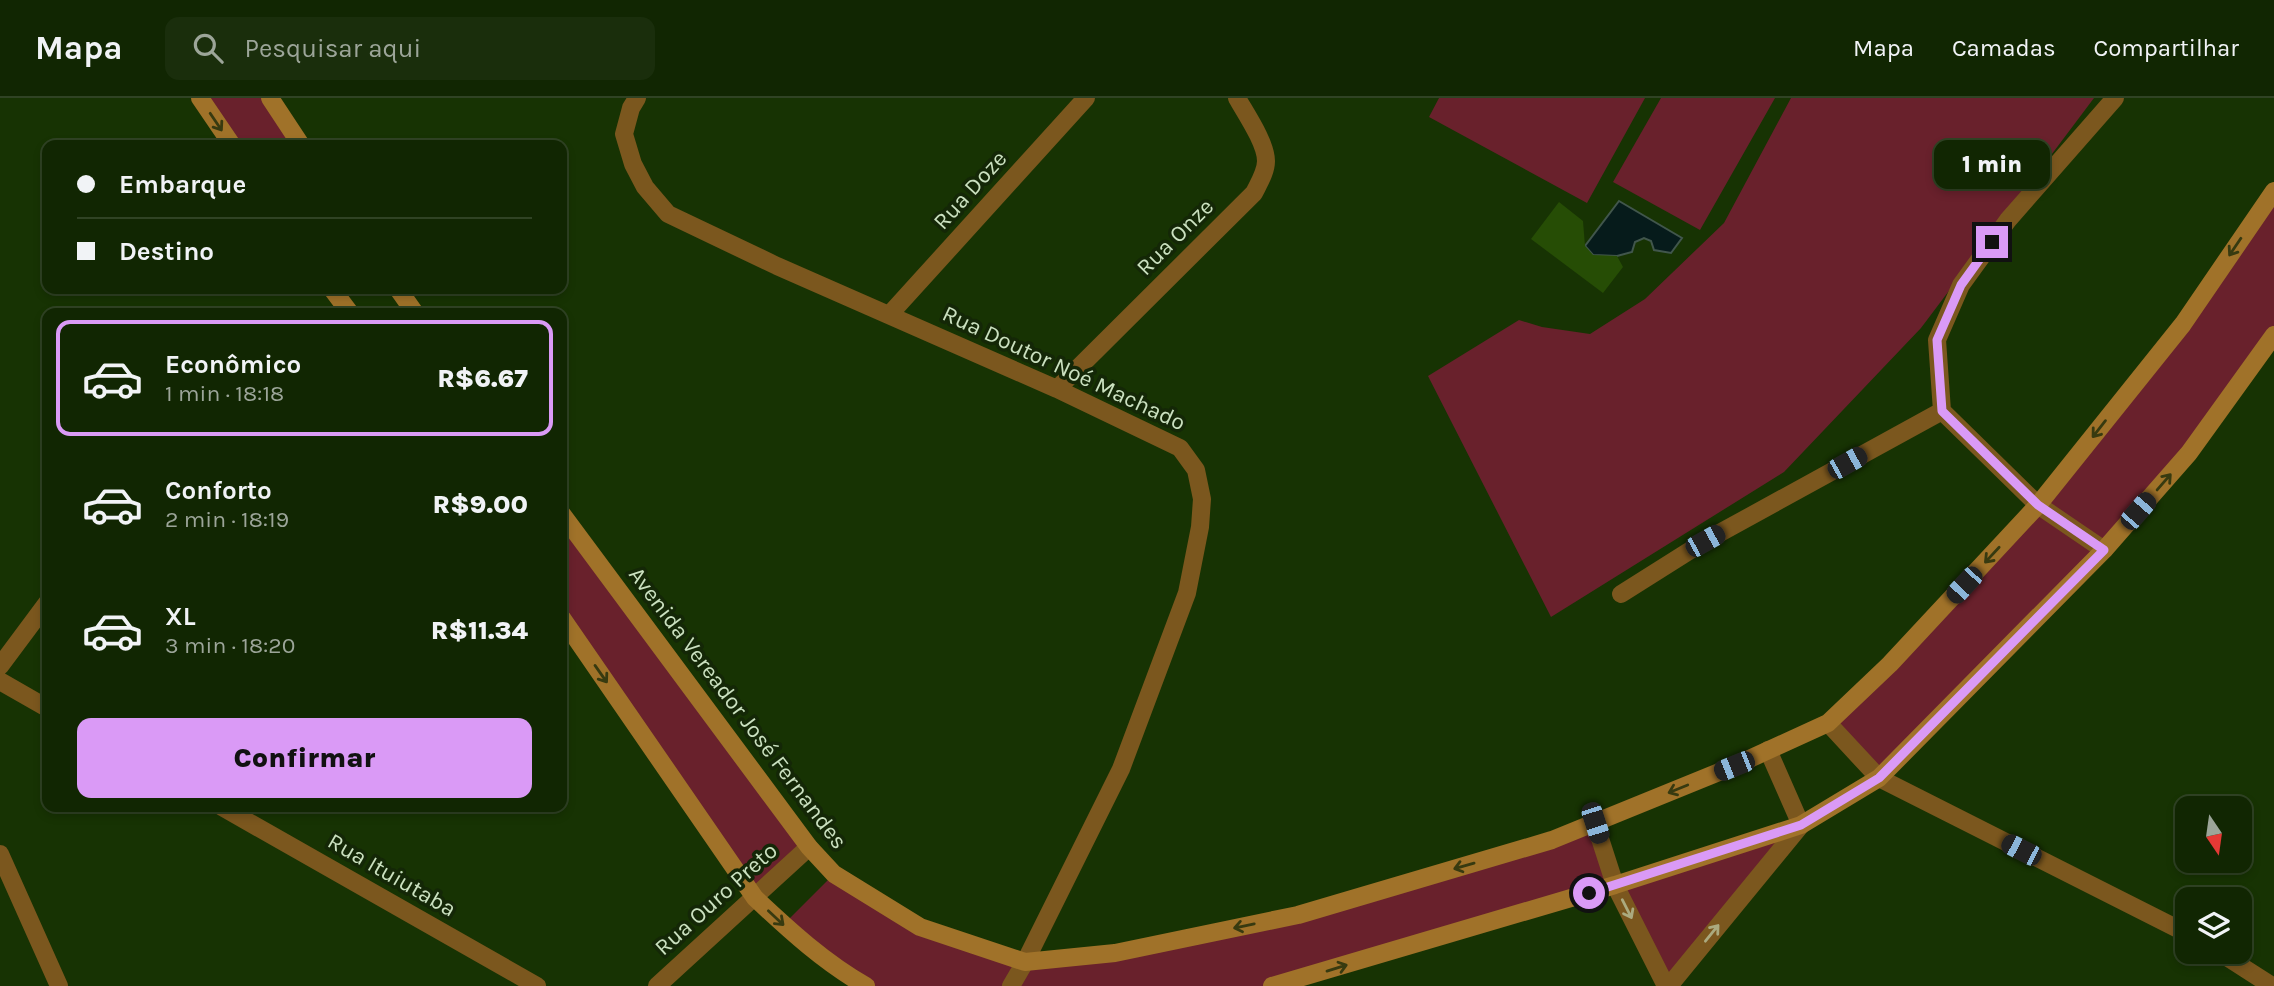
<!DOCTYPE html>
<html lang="pt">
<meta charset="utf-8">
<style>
:root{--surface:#112602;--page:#1a2e0c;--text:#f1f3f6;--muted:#9ca599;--line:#304324;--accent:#da9af6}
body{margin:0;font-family:Karla,sans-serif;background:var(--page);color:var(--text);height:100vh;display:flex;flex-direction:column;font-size:26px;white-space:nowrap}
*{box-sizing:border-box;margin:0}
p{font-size:23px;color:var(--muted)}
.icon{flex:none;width:38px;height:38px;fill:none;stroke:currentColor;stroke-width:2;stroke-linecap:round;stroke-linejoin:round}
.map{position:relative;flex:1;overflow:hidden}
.side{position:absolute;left:42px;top:210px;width:525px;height:504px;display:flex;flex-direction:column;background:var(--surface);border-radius:14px;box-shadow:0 4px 10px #0003,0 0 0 2px var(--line)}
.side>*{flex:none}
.banner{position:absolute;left:42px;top:42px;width:525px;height:154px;border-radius:14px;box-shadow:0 4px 10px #0003,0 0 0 2px var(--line);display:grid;align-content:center;height:154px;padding:0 35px;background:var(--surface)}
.needle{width:46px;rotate:167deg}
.fabs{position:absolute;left:2175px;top:698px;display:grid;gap:14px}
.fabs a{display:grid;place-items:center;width:77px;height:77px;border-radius:14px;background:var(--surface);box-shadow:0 4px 10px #0003,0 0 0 2px var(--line);font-size:35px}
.end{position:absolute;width:32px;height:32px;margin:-16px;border:9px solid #da9af6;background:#111;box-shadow:0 0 0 4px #111}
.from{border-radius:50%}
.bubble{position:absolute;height:49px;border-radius:14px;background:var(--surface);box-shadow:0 4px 10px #0003,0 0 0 2px var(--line);font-size:23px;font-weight:800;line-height:49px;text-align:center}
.car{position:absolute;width:21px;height:42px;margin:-21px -10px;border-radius:9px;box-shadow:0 0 5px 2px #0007;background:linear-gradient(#222 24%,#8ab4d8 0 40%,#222 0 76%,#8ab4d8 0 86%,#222 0)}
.banner b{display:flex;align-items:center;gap:24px;height:66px;font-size:26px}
.banner b+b{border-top:2px solid var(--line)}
.banner i{width:18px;height:18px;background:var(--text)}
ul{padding:12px 0 0;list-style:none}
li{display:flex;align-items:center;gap:21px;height:116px;margin:0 14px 10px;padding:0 21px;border:4px solid transparent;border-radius:14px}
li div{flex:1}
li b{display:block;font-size:26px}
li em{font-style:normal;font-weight:800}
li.current{border-color:var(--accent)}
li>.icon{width:63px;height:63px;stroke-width:1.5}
.primary-button{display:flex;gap:14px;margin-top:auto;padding:14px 35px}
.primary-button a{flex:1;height:80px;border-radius:14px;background:var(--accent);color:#111;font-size:28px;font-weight:800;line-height:80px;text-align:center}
header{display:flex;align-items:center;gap:42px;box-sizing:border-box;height:98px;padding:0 35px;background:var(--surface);border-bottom:2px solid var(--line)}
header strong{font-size:33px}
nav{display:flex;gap:38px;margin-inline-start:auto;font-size:24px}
.search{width:490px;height:63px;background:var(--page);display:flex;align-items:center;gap:18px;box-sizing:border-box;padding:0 24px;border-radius:14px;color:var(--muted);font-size:26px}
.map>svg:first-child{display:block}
.green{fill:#69212c}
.water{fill:#061b1b;stroke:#41564c;stroke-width:2}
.building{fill:#264d05}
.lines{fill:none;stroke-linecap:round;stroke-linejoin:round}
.lane{stroke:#7b571e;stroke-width:18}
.street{stroke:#7b571e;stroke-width:18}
.secondary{stroke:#a07229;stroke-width:18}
.oneway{stroke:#373a10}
.oneway2{stroke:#abaa7f}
.route{stroke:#da9af6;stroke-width:9}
.labels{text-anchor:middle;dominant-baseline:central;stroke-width:7;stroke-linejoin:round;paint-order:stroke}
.street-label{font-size:23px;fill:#cbe1c0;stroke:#142707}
</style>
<header>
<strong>Mapa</strong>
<div class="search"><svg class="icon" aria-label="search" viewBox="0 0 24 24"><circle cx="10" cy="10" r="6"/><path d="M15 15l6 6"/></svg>Pesquisar aqui</div>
<nav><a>Mapa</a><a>Camadas</a><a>Compartilhar</a></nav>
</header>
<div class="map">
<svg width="2274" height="888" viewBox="0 0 2274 888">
<rect width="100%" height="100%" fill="#173303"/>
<path class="green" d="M200 0H270L301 47H232Z
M1439 0H1645L1587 105 1429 19Z
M1661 0H1775L1700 132 1613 84Z
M1791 0H2094L1921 230 1784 374 1551 519 1428 278 1519 222 1542 229 1590 236 1645 201 1724 125Z
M2274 90V237L2189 355 1879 680 1828 625 2038 407Z
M562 415 809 749 755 800 562 520Z
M1595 725 1615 787 1801 727 1669 888 1615 787 1272 888H866L783 827 834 776 920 829 1025 864 1298 817Z"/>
<path class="water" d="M1619 103 1682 140 1671 155 1654 152 1651 143 1644 140 1635 144 1632 154 1617 158 1593 157 1585 148Z"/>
<path class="building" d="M1559 104 1583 123 1585 148 1593 157 1617 158 1623 169 1603 195 1531 141Z"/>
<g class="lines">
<path class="lane" d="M2038 407 1942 313 1937 242 1961 187 2008 122 2115 0
M1621 496 1705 443 1942 313"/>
<path class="street" d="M637 0 631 10 624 36 633 66 645 89 668 116 777 168 1057 291 1180 350 1196 372 1202 401 1200 429 1187 495 1121 671 1025 864 1011 888
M890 216 1086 0
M1057 291 1254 95C1259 85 1266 74 1266 63 1266 45 1246 16 1237 0
M2038 407 2104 452
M0 568 47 505
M0 583 47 610
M1828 625 1879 680 2188 836
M222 709 537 888
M1595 725 1615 787 1666 888
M0 756 59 888
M2219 854 2272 888
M657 888 809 749
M1669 888 1801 727 1768 652"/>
<path class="secondary" d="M200 0 232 47
M270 0 301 47
M332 191 350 215
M398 191 415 215
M562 416 809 749 834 776 920 829 1025 864 1115 855 1298 817 1552 742 1734 668 1828 625 1890 566 2038 407 2183 226 2274 93
M562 520 755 800C789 832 825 865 866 888
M1272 888 1615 787 1801 727 1879 680 2104 452 2189 355 2274 237"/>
</g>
<defs><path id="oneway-shaft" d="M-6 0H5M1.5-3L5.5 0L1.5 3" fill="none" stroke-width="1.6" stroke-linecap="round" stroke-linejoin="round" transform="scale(1.75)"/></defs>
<g class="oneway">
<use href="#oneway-shaft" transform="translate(216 24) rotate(56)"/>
<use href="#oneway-shaft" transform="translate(2235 149) rotate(124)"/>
<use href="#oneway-shaft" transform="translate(2099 331) rotate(128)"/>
<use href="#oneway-shaft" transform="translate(2164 384) rotate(-49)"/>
<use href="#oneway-shaft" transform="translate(1992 457) rotate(133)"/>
<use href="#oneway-shaft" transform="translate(601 576) rotate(55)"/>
<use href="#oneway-shaft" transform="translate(1678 691) rotate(158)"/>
<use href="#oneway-shaft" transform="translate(1464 768) rotate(164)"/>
<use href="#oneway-shaft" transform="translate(776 820) rotate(43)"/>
<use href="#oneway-shaft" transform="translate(1244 828) rotate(168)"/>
<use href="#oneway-shaft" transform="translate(1337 870) rotate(-17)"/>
</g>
<g class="oneway2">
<use href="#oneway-shaft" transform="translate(1627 811) rotate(63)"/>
<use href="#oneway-shaft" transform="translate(1712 835) rotate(-51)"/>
</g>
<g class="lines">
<path class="route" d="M1589 795 1801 727 1879 680 2104 452 2038 407 1942 313 1937 242 1961 187 1992 144"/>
</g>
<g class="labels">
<g class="street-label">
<text transform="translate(970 92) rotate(-48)">Rua Doze</text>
<text transform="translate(1175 139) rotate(-45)">Rua Onze</text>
<text transform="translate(1064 270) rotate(25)">Rua Doutor Noé Machado</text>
<text transform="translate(738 610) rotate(53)">Avenida Vereador José Fernandes</text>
<text transform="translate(392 777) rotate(30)">Rua Ituiutaba</text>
<text transform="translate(716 801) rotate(-42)">Rua Ouro Preto</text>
</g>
</g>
</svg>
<div class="fabs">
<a><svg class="needle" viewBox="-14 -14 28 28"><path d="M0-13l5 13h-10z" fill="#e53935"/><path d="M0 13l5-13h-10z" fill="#9ca599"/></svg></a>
<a><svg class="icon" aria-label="layers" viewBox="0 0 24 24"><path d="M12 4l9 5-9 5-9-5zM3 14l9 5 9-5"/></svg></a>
</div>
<i class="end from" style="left:1589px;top:795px"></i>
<i class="end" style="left:1992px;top:144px"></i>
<div class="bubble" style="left:1934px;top:42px;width:116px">1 min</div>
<i class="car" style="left:1847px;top:365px;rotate:61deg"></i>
<i class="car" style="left:2138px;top:413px;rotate:41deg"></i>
<i class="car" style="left:1705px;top:443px;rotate:61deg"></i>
<i class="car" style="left:1964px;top:487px;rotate:223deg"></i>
<i class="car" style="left:1734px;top:668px;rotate:248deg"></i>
<i class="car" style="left:1595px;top:725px;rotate:162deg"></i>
<i class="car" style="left:2021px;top:752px;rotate:297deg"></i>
<div class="banner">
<b><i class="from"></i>Embarque</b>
<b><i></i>Destino</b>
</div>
<section class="side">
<ul>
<li class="current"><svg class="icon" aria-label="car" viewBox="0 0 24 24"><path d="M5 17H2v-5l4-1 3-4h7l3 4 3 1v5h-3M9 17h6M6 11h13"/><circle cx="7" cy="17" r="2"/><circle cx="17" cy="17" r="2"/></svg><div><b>Econômico</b><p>1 min · 18:18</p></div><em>R$6.67</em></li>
<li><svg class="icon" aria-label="car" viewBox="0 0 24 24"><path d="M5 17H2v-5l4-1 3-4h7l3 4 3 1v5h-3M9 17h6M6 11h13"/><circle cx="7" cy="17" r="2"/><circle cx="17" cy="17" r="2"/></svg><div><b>Conforto</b><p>2 min · 18:19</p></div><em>R$9.00</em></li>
<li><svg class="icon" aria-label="car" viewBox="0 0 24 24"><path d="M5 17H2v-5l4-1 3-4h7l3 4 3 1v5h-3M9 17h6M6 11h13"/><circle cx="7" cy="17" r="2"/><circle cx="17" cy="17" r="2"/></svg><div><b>XL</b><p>3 min · 18:20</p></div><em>R$11.34</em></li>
</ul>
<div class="primary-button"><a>Confirmar</a></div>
</section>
</div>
